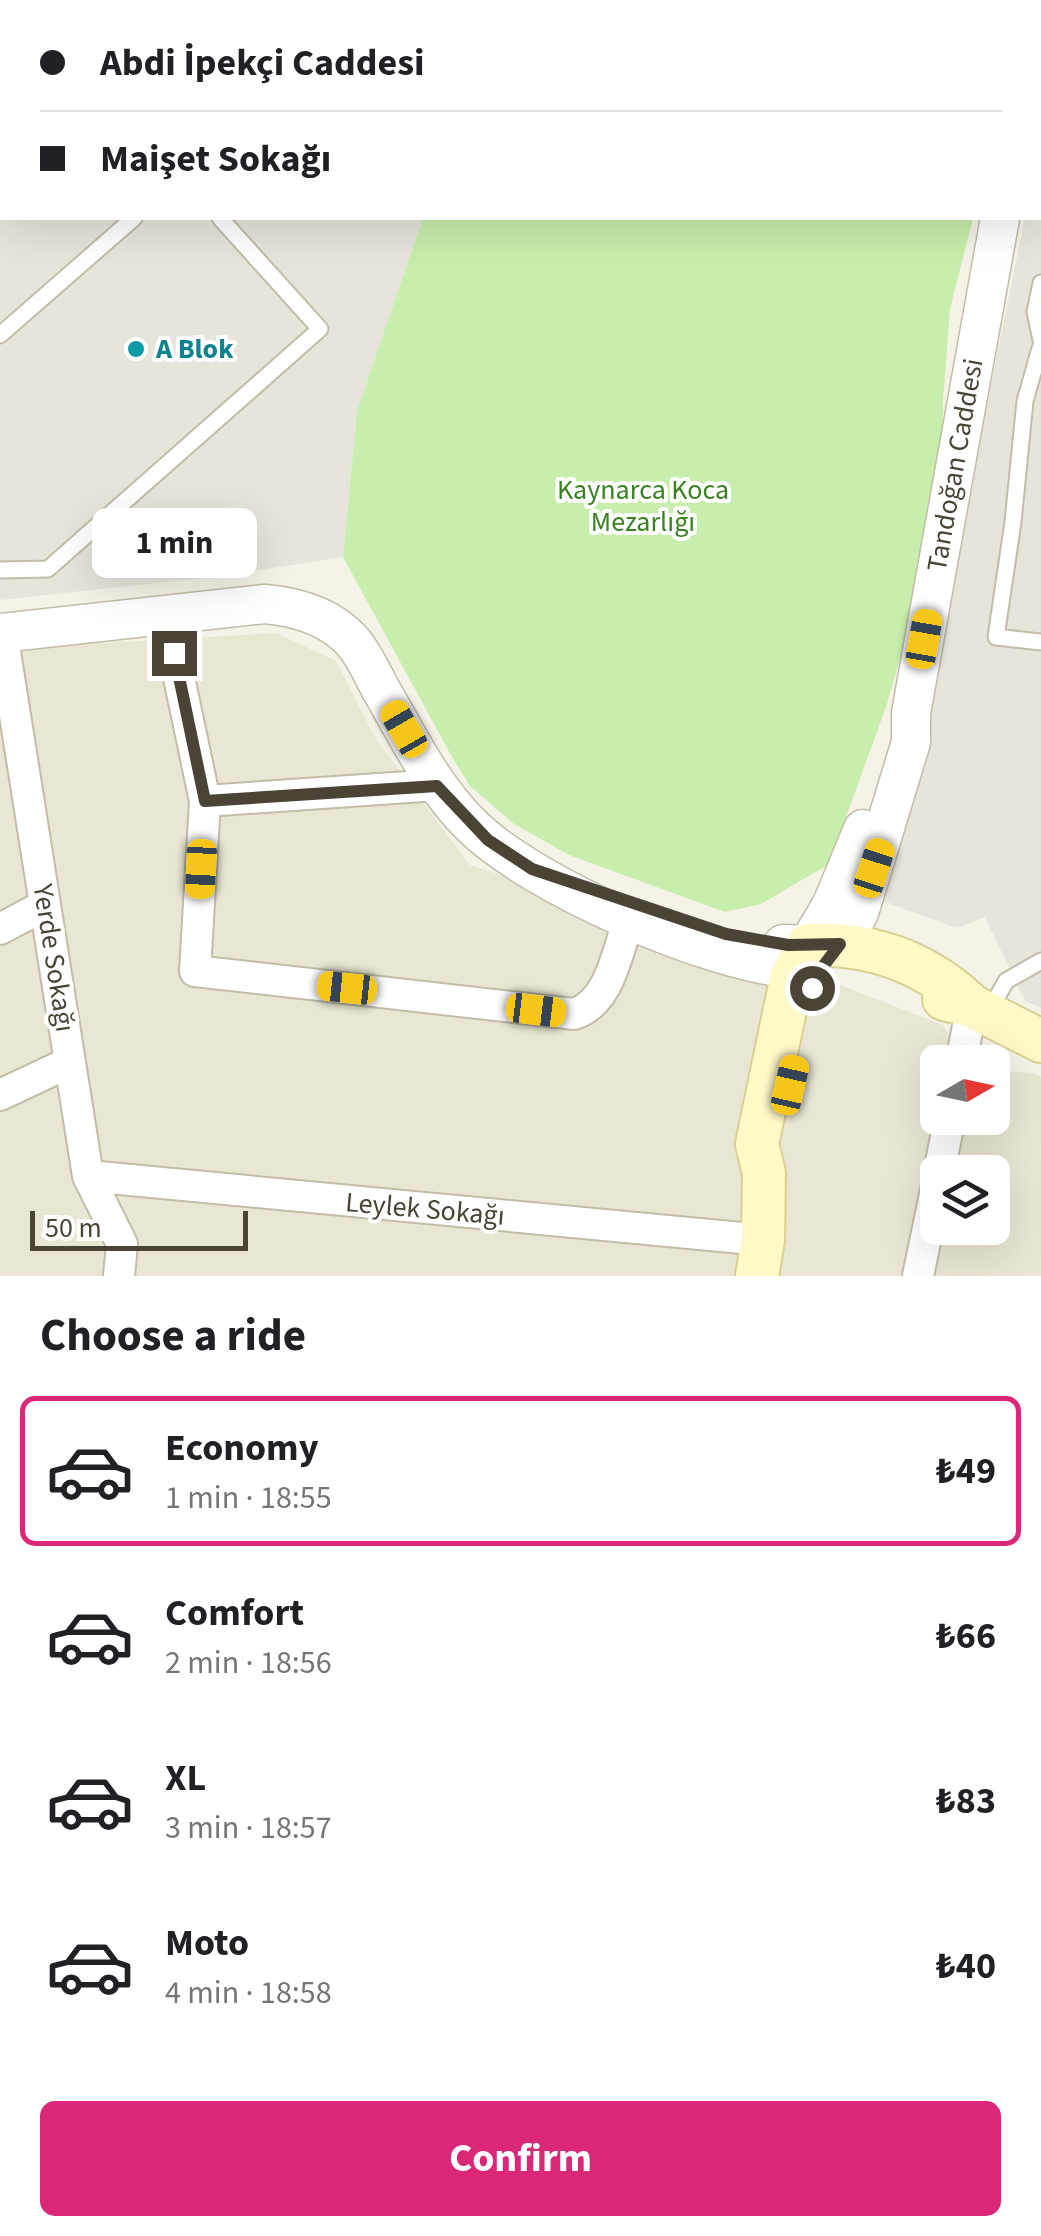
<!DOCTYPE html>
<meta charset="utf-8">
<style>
:root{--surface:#fff;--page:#f6f6f6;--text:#202124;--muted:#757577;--line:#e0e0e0;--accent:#db2777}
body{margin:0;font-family:"Source Sans 3",sans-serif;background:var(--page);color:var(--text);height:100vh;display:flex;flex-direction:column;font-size:38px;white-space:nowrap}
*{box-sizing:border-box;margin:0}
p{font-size:32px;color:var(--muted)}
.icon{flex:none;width:55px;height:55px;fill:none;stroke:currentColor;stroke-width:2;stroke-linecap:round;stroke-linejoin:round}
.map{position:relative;height:1276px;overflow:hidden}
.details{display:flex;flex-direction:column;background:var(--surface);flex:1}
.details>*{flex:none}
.guide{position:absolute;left:0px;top:0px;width:1042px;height:220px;box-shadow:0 10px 40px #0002;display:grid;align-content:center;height:220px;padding:0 40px;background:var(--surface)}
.needle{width:65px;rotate:81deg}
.fabs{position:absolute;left:920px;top:1045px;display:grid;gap:20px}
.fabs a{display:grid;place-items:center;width:90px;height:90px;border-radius:15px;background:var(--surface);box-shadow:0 10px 40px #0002;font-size:50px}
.scale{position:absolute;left:30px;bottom:25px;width:218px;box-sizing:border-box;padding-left:10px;border:5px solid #494435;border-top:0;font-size:28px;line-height:35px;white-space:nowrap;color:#494435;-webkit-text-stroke:8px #fff;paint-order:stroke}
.end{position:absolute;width:45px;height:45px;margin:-22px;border:12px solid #494435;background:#fff;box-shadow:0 0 0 5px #fff}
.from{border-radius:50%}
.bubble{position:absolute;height:70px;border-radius:15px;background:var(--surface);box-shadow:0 10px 40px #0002;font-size:32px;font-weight:700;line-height:70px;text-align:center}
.car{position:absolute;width:30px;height:60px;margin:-30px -15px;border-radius:12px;box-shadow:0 0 8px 2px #0007;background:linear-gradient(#f5c518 24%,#345 0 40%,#f5c518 0 76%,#345 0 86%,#f5c518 0)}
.guide b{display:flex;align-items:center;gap:35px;height:95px;font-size:38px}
.guide b+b{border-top:2px solid var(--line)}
.guide i{width:25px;height:25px;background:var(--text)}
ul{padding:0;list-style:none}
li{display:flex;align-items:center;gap:30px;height:150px;margin:0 20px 15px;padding:0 20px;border:5px solid transparent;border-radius:15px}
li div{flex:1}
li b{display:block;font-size:38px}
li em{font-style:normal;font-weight:700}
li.active{border-color:var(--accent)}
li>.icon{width:90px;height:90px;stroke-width:1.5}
h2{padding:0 40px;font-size:45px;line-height:120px}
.action{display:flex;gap:20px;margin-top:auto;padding:20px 40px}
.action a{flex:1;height:115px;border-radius:15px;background:var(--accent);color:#fff;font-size:40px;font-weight:700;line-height:115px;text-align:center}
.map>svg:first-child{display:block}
.residential{fill:#eae6d4;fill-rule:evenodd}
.industrial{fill:#e7e4dc}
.green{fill:#c7eeac}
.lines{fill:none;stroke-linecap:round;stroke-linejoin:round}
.service-casing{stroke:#c2bca8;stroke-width:19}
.minor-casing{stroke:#c2bca8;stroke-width:34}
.tertiary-casing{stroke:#c2bca8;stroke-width:41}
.secondary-casing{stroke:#d9d092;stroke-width:46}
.service{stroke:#fff;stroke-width:15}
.minor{stroke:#fff;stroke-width:30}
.tertiary{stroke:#fff;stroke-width:38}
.secondary{stroke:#fff9c7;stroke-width:42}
.route{stroke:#494435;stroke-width:12}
.culture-dot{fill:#0f9aa8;stroke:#fff;stroke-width:4}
.labels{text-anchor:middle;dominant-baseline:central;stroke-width:8;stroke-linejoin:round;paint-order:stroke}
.culture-label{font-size:28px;font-weight:bold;fill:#0d838f;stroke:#fff;text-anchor:start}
.street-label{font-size:28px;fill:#494435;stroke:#fff}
.park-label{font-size:28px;fill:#398221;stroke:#fff}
</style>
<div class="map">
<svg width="1041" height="1276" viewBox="0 0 1041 1276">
<rect width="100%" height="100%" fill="#f5f3e7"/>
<path class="residential" d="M276 633 336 661 376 739 470 865 840 985 943 1025 965 1062H938V1118H992L993 1070 1034 1073 1041 1077V1276H0V649ZM938 1172H992V1228H938Z"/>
<path class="industrial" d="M0 0H519L2 2V218H423L357 411 343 557 222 576 0 600Z
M1041 138V1008L1025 1001 985 917 957 928 885 902 1025 218H1040Z"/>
<path class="green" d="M519 0H1028L518 2Z
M423 218H973L950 309 943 401V481L926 568 887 704 829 864 761 904 725 912 569 855 514 824 470 786 452 757 343 557 357 411Z"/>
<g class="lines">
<g class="service-casing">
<path id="service" d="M23 0 25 2
M68 2 71 0
M374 2 377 0
M0 60 2 58
M1041 283 1035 312 1041 340
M0 335 134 218
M1041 345 1025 401 1013 522 996 637 1041 642
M0 570 48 569 320 329 220 218
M990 1010 1006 981 1041 961"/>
</g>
<g class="minor-casing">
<path id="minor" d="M166 616 205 801 195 971 574 1014C610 1003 617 952 629 919
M2 633 88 1176 122 1244 119 1276
M205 801 437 785
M0 929 45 905
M961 1062 972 1006
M0 1095 70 1062
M939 1172 950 1118
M88 1176 763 1240
M918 1276 938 1180"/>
</g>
<g class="tertiary-casing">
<path id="tertiary" d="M1040 31 1041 26
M0 633 265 604C298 607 330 616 353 642 364 655 372 673 380 688 408 736 432 787 472 826 533 886 710 963 795 969
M783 944 808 945 832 904 863 829
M840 944 859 913 911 742V713L1000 218"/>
</g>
<g class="secondary-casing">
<path id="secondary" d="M944 999 972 1006 1041 1041
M757 1276 763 1240 764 1173 757 1144 792 976 808 945C872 942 926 962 972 1006"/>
</g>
<use href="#service" class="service"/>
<use href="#minor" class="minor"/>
<use href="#tertiary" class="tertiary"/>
<use href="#secondary" class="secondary"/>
</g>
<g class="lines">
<path class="route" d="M174 653 205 801 437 786 488 840 532 869 726 934 788 945 840 944 818 973 812 988"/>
</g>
<circle class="culture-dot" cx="136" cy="349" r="10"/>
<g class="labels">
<g class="culture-label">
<text x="156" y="349">A Blok</text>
</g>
<g class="street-label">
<text transform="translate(955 465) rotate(-80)">Tandoğan Caddesi</text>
<text transform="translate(54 958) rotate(81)">Yerde Sokağı</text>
<text transform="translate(425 1209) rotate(5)">Leylek Sokağı</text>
</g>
<g class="park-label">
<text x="643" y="490">Kaynarca Koca<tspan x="643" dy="32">Mezarlığı</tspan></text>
</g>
</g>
</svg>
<div class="fabs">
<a><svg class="needle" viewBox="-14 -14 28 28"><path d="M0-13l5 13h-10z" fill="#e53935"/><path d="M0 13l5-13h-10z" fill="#757577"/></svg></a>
<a><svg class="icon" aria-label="layers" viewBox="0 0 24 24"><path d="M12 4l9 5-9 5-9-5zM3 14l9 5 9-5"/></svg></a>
</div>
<div class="scale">50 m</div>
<i class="end from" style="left:812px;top:988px"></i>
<i class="end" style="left:174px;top:653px"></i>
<div class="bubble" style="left:92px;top:508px;width:165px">1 min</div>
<i class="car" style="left:924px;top:639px;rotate:10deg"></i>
<i class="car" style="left:404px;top:729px;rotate:330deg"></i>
<i class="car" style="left:874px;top:868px;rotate:18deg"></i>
<i class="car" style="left:201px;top:869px;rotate:183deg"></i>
<i class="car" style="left:347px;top:988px;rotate:276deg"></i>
<i class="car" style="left:536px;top:1010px;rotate:97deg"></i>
<i class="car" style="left:790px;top:1085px;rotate:13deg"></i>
<div class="guide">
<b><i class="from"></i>Abdi İpekçi Caddesi</b>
<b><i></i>Maişet Sokağı</b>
</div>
</div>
<section class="details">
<h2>Choose a ride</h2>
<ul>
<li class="active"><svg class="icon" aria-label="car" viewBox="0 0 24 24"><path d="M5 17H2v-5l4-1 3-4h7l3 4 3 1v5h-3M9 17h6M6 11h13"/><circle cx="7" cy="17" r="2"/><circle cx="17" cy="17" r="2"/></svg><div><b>Economy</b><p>1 min · 18:55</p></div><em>₺49</em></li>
<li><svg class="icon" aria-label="car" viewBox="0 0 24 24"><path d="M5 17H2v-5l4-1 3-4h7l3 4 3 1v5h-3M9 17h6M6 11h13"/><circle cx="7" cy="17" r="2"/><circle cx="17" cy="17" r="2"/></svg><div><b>Comfort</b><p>2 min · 18:56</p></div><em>₺66</em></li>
<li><svg class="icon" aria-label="car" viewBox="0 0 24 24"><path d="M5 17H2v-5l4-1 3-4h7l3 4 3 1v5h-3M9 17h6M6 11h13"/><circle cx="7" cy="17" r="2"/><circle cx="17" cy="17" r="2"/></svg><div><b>XL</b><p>3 min · 18:57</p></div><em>₺83</em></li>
<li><svg class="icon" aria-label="car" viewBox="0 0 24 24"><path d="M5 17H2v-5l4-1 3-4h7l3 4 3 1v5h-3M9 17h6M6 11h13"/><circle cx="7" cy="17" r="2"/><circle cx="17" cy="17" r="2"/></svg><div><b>Moto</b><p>4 min · 18:58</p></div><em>₺40</em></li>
</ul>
<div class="action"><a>Confirm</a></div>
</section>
